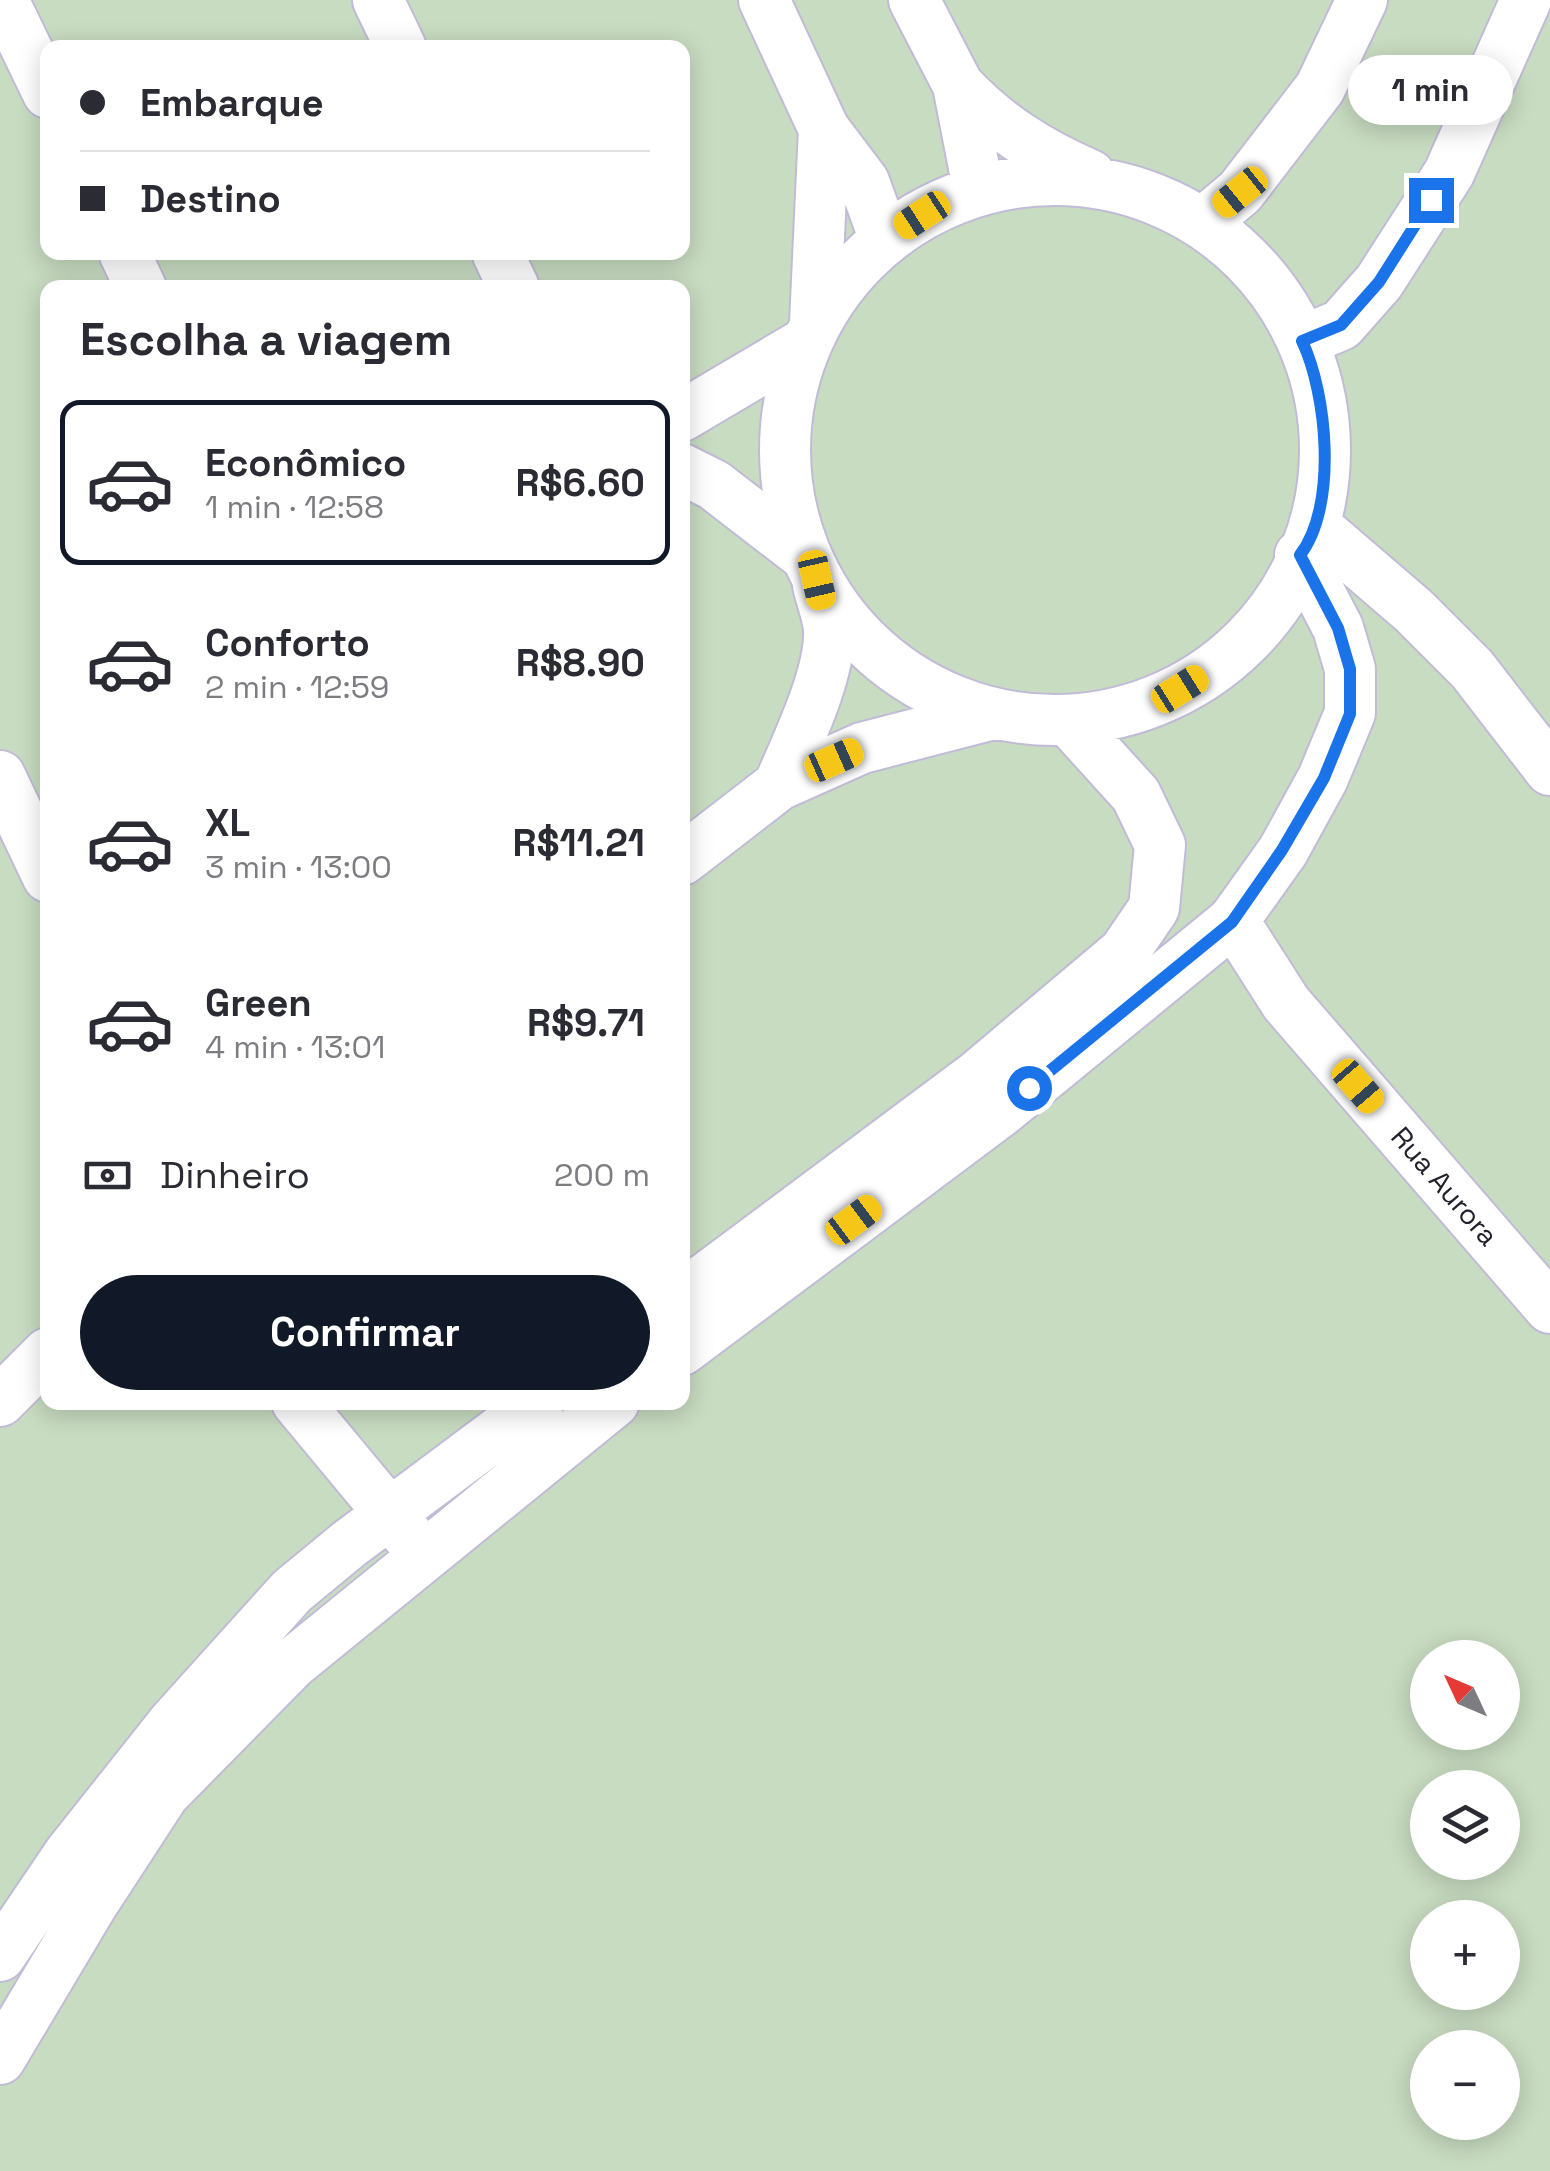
<!DOCTYPE html>
<html lang="pt">
<meta charset="utf-8">
<style>
:root{--surface:#fff;--page:#f7f7f7;--text:#2b2b33;--muted:#7c7c81;--line:#e1e1e2;--accent:#111827}
body{margin:0;font-family:"Space Grotesk",sans-serif;background:var(--page);color:var(--text);height:100vh;display:flex;flex-direction:column;font-size:38px;white-space:nowrap}
*{box-sizing:border-box;margin:0}
p{font-size:32px;color:var(--muted)}
.icon{flex:none;width:55px;height:55px;fill:none;stroke:currentColor;stroke-width:2;stroke-linecap:round;stroke-linejoin:round}
.map{position:relative;flex:1;overflow:hidden}
.side{position:absolute;left:40px;top:280px;width:650px;height:1130px;display:flex;flex-direction:column;background:var(--surface);border-radius:20px;box-shadow:0 5px 25px #0003}
.side>*{flex:none}
.top-card{position:absolute;left:40px;top:40px;width:650px;height:220px;border-radius:20px;box-shadow:0 5px 25px #0003;display:grid;align-content:center;height:220px;padding:0 40px;background:var(--surface)}
.needle{width:65px;rotate:314deg}
.tools{position:absolute;left:1410px;top:1640px;display:grid;gap:20px}
.tools a{display:grid;place-items:center;width:110px;height:110px;border-radius:50%;background:var(--surface);box-shadow:0 5px 25px #0003;font-size:50px}
.end{position:absolute;width:45px;height:45px;margin:-22px;border:12px solid #1a73e8;background:#fff;box-shadow:0 0 0 5px #fff}
.from{border-radius:50%}
.bubble{position:absolute;height:70px;border-radius:35px;background:var(--surface);box-shadow:0 5px 25px #0003;font-size:32px;font-weight:800;line-height:70px;text-align:center}
.car{position:absolute;width:30px;height:60px;margin:-30px -15px;border-radius:12px;box-shadow:0 0 8px 2px #0007;background:linear-gradient(#f5c518 24%,#345 0 40%,#f5c518 0 76%,#345 0 86%,#f5c518 0)}
.top-card b{display:flex;align-items:center;gap:35px;height:95px;font-size:38px}
.top-card b+b{border-top:2px solid var(--line)}
.top-card i{width:25px;height:25px;background:var(--text)}
ul{padding:0;list-style:none}
li{display:flex;align-items:center;gap:30px;height:165px;margin:0 20px 15px;padding:0 20px;border:5px solid transparent;border-radius:20px}
li div{flex:1}
li b{display:block;font-size:38px}
li em{font-style:normal;font-weight:800}
li.active{border-color:var(--accent)}
li>.icon{width:90px;height:90px;stroke-width:1.5}
h2{padding:0 40px;font-size:45px;line-height:120px}
.pay{display:flex;align-items:center;gap:25px;height:110px;padding:0 40px;font-size:38px}
.pay p{margin-inline-start:auto}
.action{display:flex;gap:20px;margin-top:auto;padding:20px 40px}
.action a{flex:1;height:115px;border-radius:60px;background:var(--accent);color:#fff;font-size:40px;font-weight:800;line-height:115px;text-align:center}
.map>svg:first-child{display:block}
.green{fill:#c8dcc1;fill-rule:evenodd}
.lines{fill:none;stroke-linecap:round;stroke-linejoin:round}
.minor-casing{stroke:#c0bcd7;stroke-width:54}
.minor{stroke:#fff;stroke-width:50}
.route{stroke:#1a73e8;stroke-width:12}
.labels{text-anchor:middle;dominant-baseline:central;stroke-width:8;stroke-linejoin:round;paint-order:stroke}
.street-label{font-size:28px;fill:#23212b;stroke:#fff}
</style>
<div class="map">
<svg width="1550" height="2171" viewBox="0 0 1550 2171">
<rect width="100%" height="100%" fill="#f1f0fb"/>
<path class="green" d="M0 0H1550V2171H0ZM48 48H682V252H48ZM48 288H682V1402H48ZM1428 1658H1502V1732H1428ZM1428 1788H1502V1862H1428ZM1428 1918H1502V1992H1428ZM1428 2048H1502V2122H1428Z"/>
<g class="lines">
<g class="minor-casing">
<path id="minor" d="M3 0 48 93
M378 0 401 48
M764 0 824 129 864 182 885 240
M914 0 958 85 978 188
M958 85C996 126 1039 153 1090 175
M785 450a270 270 0 1 1 540 0a270 270 0 1 1-540 0Z
M1203 223 1240 192 1320 88 1362 0
M124 252 141 288
M497 252 514 288
M815 323 824 129
M1302 341 1341 325 1379 282 1449 173 1526 0
M682 416 807 342
M682 469 714 485 806 556
M1314 525 1414 611 1472 669 1550 770
M0 776 48 877
M779 785C796 745 831 674 829 630 828 615 821 599 818 585
M682 860 779 785 862 748 993 714
M1233 920 1286 1003 1550 1308
M682 1296 977 1076 1124 952 1154 908 1160 845 1136 795 1068 720
M682 1350 1000 1112 1233 921 1283 851 1323 778 1350 713V669L1338 628 1300 555
M0 1401 48 1353
M297 1402 409 1537
M0 1956 69 1854 173 1723 292 1591 349 1544 539 1402
M0 2059 93 1903 164 1794 293 1663 614 1402"/>
</g>
<use href="#minor" class="minor"/>
</g>
<g class="lines">
<path class="route" d="M1029 1088 1232 922 1282 850 1324 778 1350 714V669L1338 628 1300 555C1338 506 1327 393 1302 341L1341 325 1379 282 1431 200"/>
</g>
<g class="labels">
<g class="street-label">
<text transform="translate(1445 1186) rotate(49)">Rua Aurora</text>
</g>
</g>
</svg>
<div class="tools">
<a><svg class="needle" viewBox="-14 -14 28 28"><path d="M0-13l5 13h-10z" fill="#e53935"/><path d="M0 13l5-13h-10z" fill="#7c7c81"/></svg></a>
<a><svg class="icon" aria-label="layers" viewBox="0 0 24 24"><path d="M12 4l9 5-9 5-9-5zM3 14l9 5 9-5"/></svg></a>
<a>+</a>
<a>−</a>
</div>
<i class="end from" style="left:1029px;top:1088px"></i>
<i class="end" style="left:1431px;top:200px"></i>
<div class="bubble" style="left:1348px;top:55px;width:165px">1 min</div>
<i class="car" style="left:1240px;top:192px;rotate:231deg"></i>
<i class="car" style="left:922px;top:215px;rotate:237deg"></i>
<i class="car" style="left:817px;top:580px;rotate:167deg"></i>
<i class="car" style="left:1180px;top:689px;rotate:58deg"></i>
<i class="car" style="left:834px;top:760px;rotate:66deg"></i>
<i class="car" style="left:1358px;top:1086px;rotate:139deg"></i>
<i class="car" style="left:854px;top:1220px;rotate:53deg"></i>
<div class="top-card">
<b><i class="from"></i>Embarque</b>
<b><i></i>Destino</b>
</div>
<section class="side">
<h2>Escolha a viagem</h2>
<ul>
<li class="active"><svg class="icon" aria-label="car" viewBox="0 0 24 24"><path d="M5 17H2v-5l4-1 3-4h7l3 4 3 1v5h-3M9 17h6M6 11h13"/><circle cx="7" cy="17" r="2"/><circle cx="17" cy="17" r="2"/></svg><div><b>Econômico</b><p>1 min · 12:58</p></div><em>R$6.60</em></li>
<li><svg class="icon" aria-label="car" viewBox="0 0 24 24"><path d="M5 17H2v-5l4-1 3-4h7l3 4 3 1v5h-3M9 17h6M6 11h13"/><circle cx="7" cy="17" r="2"/><circle cx="17" cy="17" r="2"/></svg><div><b>Conforto</b><p>2 min · 12:59</p></div><em>R$8.90</em></li>
<li><svg class="icon" aria-label="car" viewBox="0 0 24 24"><path d="M5 17H2v-5l4-1 3-4h7l3 4 3 1v5h-3M9 17h6M6 11h13"/><circle cx="7" cy="17" r="2"/><circle cx="17" cy="17" r="2"/></svg><div><b>XL</b><p>3 min · 13:00</p></div><em>R$11.21</em></li>
<li><svg class="icon" aria-label="car" viewBox="0 0 24 24"><path d="M5 17H2v-5l4-1 3-4h7l3 4 3 1v5h-3M9 17h6M6 11h13"/><circle cx="7" cy="17" r="2"/><circle cx="17" cy="17" r="2"/></svg><div><b>Green</b><p>4 min · 13:01</p></div><em>R$9.71</em></li>
</ul>
<div class="pay"><svg class="icon" aria-label="cash" viewBox="0 0 24 24"><path d="M3 7h18v10H3z"/><circle cx="12" cy="12" r="2"/></svg>Dinheiro<p>200 m</p></div>
<div class="action"><a>Confirmar</a></div>
</section>
</div>
